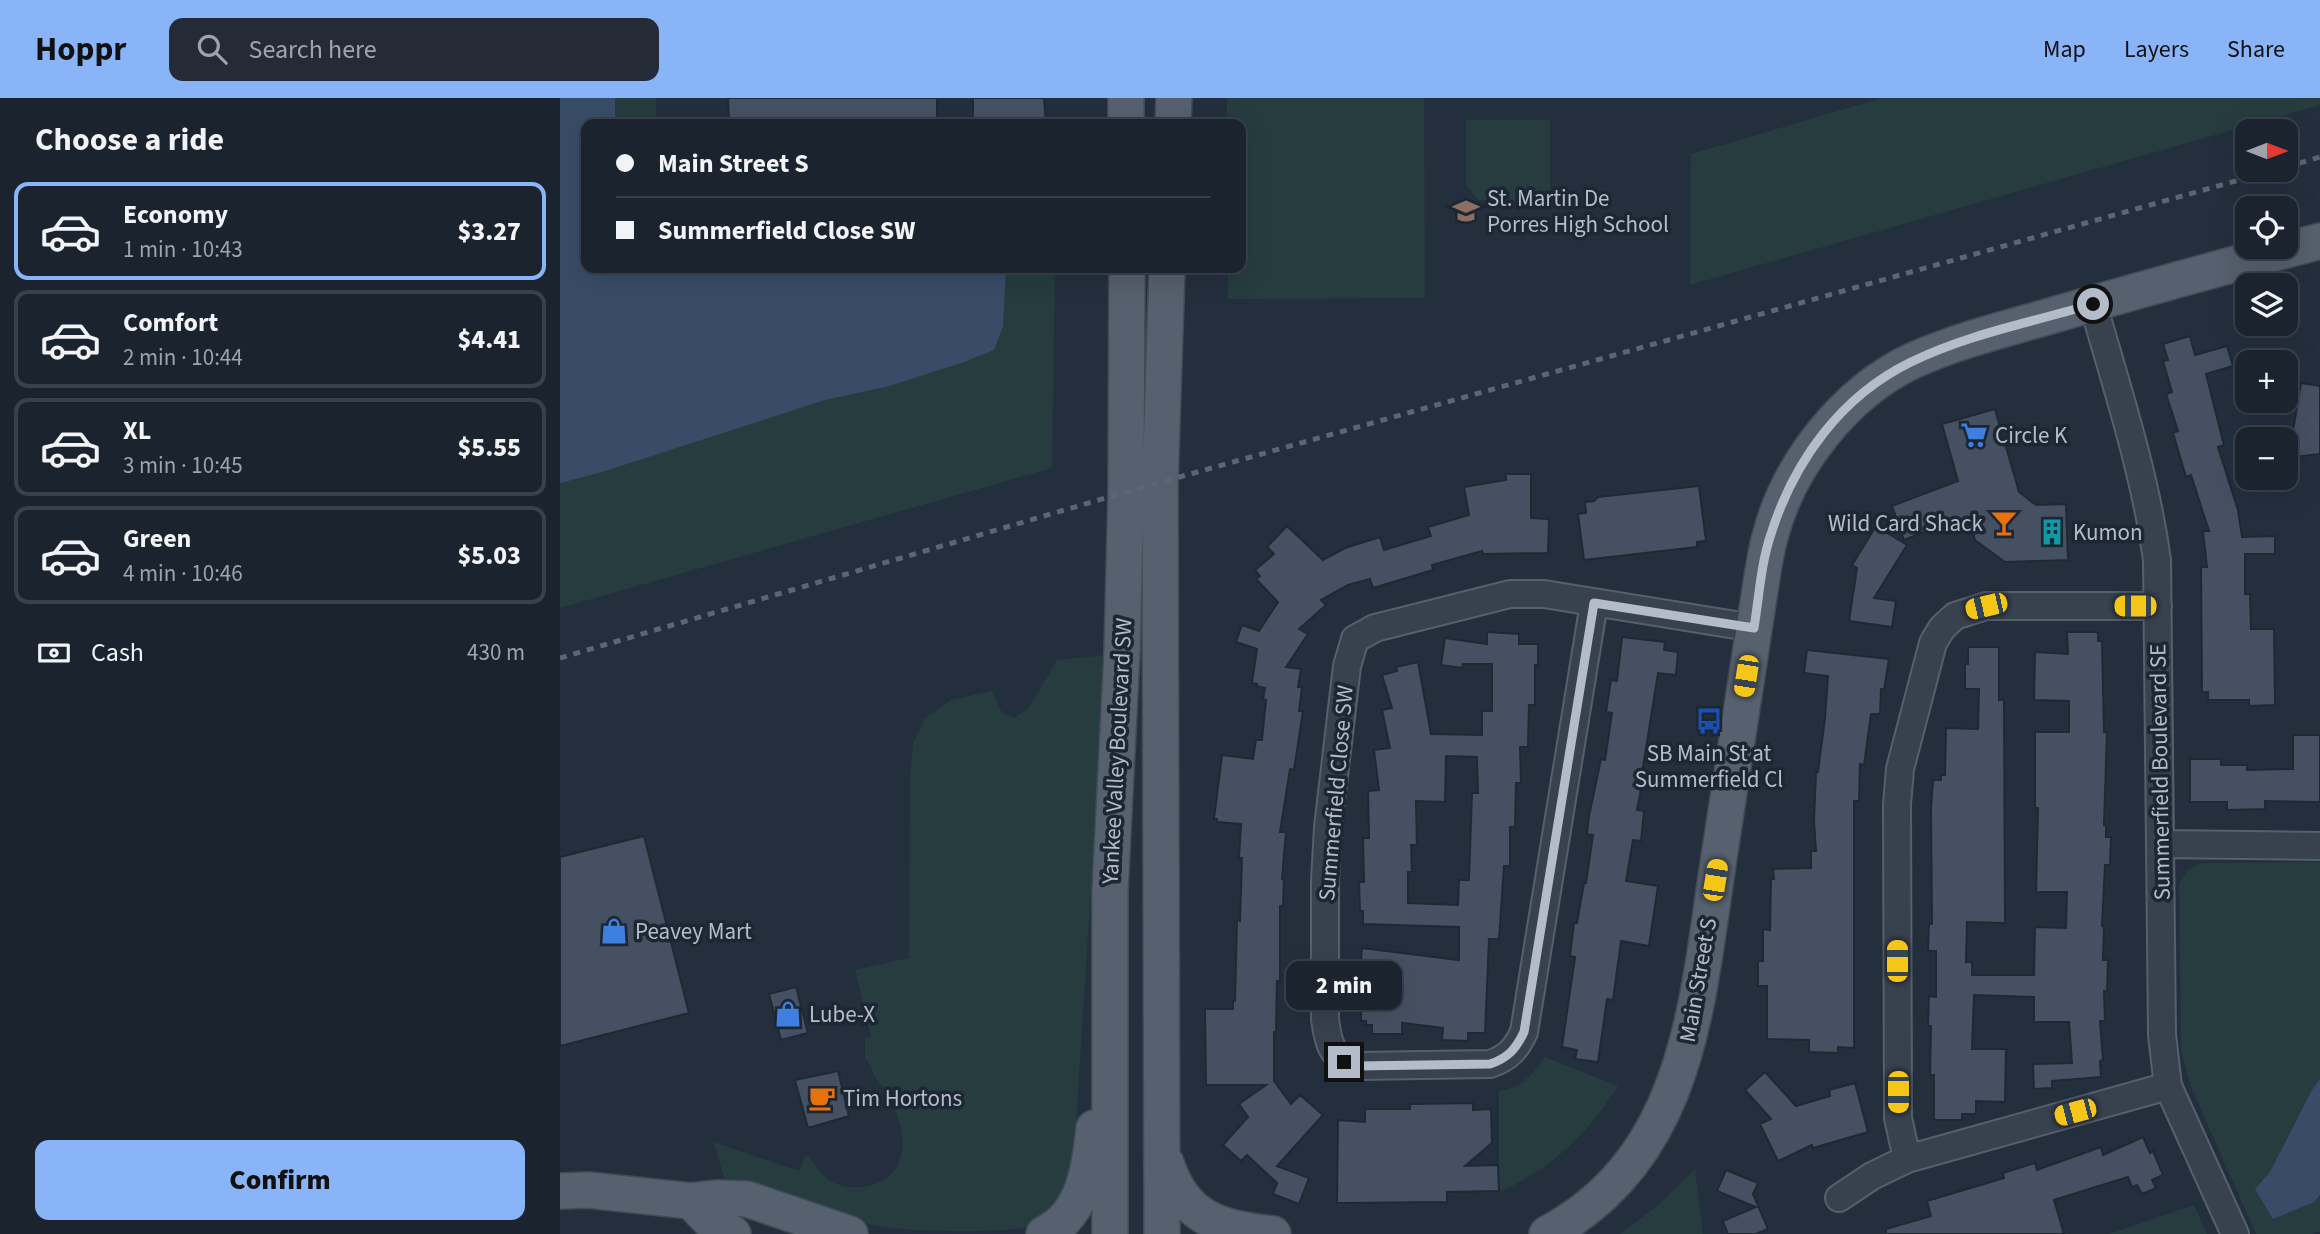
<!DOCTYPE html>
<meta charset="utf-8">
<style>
:root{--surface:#1b232e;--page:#242b36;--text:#f1f3f6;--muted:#a0a4aa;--line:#39404a;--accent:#8ab4f8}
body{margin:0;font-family:"Source Sans 3",sans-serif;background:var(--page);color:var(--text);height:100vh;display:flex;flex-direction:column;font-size:26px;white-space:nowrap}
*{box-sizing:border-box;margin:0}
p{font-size:23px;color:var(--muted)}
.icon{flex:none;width:38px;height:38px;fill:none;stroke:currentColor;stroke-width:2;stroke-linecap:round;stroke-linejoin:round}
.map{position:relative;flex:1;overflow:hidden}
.details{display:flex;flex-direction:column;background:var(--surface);width:560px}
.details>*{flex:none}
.hud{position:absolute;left:21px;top:21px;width:665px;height:154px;border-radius:14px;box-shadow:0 7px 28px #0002,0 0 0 2px var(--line);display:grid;align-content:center;height:154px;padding:0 35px;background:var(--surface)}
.needle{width:46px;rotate:90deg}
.buttons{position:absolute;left:1675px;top:21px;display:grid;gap:14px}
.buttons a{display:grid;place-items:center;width:63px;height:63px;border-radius:14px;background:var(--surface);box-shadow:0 7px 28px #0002,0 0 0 2px var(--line);font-size:35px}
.end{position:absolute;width:32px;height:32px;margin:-16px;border:9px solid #b4bcc9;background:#111;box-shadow:0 0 0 4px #111}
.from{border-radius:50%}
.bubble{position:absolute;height:49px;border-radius:14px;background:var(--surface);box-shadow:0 7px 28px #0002,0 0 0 2px var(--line);font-size:23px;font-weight:800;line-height:49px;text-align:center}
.car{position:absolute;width:21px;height:42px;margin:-21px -10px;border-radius:9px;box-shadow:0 0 5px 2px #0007;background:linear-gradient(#f5c518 24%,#345 0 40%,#f5c518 0 76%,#345 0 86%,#f5c518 0)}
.hud b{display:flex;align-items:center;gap:24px;height:66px;font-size:26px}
.hud b+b{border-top:2px solid var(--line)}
.hud i{width:18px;height:18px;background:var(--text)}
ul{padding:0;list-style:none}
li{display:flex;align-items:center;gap:21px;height:98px;margin:0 14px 10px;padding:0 21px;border:4px solid var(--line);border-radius:14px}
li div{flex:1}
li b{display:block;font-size:26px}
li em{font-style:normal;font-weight:800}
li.selected{border-color:var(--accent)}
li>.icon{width:63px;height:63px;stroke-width:1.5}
h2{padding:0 35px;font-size:32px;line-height:84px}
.pay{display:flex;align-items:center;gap:18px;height:77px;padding:0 35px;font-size:26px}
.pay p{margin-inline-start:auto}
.cta{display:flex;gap:14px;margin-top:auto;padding:14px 35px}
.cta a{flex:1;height:80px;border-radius:14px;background:var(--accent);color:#111;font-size:28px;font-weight:800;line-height:80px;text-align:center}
header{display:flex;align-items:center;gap:42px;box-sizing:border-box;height:98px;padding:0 35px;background:var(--accent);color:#111}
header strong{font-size:33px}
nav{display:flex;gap:38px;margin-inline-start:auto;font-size:24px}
.search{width:490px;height:63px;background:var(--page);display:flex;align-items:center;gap:18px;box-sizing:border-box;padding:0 24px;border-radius:14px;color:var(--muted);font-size:26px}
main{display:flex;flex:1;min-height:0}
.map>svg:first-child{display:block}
.green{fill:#263c3f}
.water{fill:#394c67}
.building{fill:#455162;stroke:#1f2835;stroke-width:2;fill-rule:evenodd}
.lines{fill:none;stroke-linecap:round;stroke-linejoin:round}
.minor-casing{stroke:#565f6c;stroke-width:30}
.major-casing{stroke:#414a57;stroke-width:38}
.minor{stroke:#38414e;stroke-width:26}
.major{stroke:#56606e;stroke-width:35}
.rail{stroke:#5a6575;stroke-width:5;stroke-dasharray:7 7;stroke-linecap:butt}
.route{stroke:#b4bcc9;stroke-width:9}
.labels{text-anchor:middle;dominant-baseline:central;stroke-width:7;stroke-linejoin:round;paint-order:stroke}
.poi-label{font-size:23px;fill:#b4bcc9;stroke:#1d2633;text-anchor:start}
.street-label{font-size:23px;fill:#b4bcc9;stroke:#1d2633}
</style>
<header>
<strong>Hoppr</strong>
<div class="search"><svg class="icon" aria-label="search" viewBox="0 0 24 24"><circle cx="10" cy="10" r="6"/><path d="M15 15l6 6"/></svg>Search here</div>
<nav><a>Map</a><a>Layers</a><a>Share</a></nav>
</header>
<main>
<section class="details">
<h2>Choose a ride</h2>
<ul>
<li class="selected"><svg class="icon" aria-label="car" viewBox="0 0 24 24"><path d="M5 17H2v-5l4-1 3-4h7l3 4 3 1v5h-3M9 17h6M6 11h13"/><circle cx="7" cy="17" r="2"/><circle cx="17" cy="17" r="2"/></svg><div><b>Economy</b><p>1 min · 10:43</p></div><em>$3.27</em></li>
<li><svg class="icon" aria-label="car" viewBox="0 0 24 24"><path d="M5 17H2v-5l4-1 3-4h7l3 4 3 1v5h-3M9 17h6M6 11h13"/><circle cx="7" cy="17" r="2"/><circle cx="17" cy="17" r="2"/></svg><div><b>Comfort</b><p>2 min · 10:44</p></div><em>$4.41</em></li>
<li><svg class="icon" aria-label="car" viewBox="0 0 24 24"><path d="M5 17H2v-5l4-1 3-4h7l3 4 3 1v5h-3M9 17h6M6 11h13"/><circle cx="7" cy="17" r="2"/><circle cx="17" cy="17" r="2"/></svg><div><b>XL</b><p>3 min · 10:45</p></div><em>$5.55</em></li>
<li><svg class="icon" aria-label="car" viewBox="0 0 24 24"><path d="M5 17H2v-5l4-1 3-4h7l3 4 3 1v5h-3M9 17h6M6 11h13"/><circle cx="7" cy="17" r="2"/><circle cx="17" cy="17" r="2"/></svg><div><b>Green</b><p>4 min · 10:46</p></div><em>$5.03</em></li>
</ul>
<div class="pay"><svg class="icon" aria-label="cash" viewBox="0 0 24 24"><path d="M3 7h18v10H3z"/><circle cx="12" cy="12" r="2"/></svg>Cash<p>430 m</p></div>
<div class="cta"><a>Confirm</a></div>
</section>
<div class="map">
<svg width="1760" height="1136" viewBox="0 0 1760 1136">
<rect width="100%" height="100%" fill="#242f3e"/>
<path class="green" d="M0 0H96V26H26V170H495L492 370 0 510Z
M667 0H864L865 200 668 201V170H681V26H667Z
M1322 0H1760V7L1130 187 1131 56Z
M906 22H990V103L918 102 906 87Z
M546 557 515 1040C511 1060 510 1085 499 1102 494 1110 480 1124 472 1128 444 1136 345 1134 313 1127 262 1116 214 1095 165 1081L153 1044 239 1073 245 1058H249C255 1067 261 1077 270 1083 291 1095 326 1090 337 1068 352 1041 334 1004 318 983 312 976 312 967 305 960V940L311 938 295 872 349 860 350 679 353 645 365 620 391 602 432 593 442 615 454 620 468 611 497 562Z
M1760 764V1133L1753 1136H1696L1631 989 1621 953 1619 786C1624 774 1630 769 1643 765Z
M985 959 1058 988C1028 1036 991 1071 939 1094V993C962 990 972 977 985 959Z
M1135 1071 1143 1136H1060L1097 1108Z
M1634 1107 1647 1136H1549Z"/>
<path class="water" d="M0 0H55V26H26V170H446L443 228 434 252 401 265 329 288 265 302 42 374 0 385Z
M1760 981V1097L1754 1104 1713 1121 1695 1091 1710 1074 1752 992Z"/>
<path class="building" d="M168 0H377V26H169Z
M413 0H484L486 25 413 26Z
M1630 238 1635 257 1667 248 1673 268 1646 276 1664 347 1658 349 1678 412 1682 439 1715 438V456H1685V496H1690L1691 531H1714L1715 607 1689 608V602H1648V594H1642L1641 469H1647L1643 433H1649L1631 377 1626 379 1613 335 1618 333 1606 296 1612 294 1603 263 1608 262 1603 246Z
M1741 285 1760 288V356L1734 359 1729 334 1733 333Z
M1435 311 1459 394 1476 407 1506 406 1508 462 1445 464 1415 442 1410 424 1394 428 1393 423 1344 442 1332 408 1398 383 1382 326Z
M946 376H971V420L989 421 988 455 923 456 922 453 872 467 873 472 813 490 810 481 788 487 761 502 766 507 739 531 748 536 726 569 741 571 738 589H742L739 613H743L734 672 730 671 720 734H726L722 781H724L723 808H720V883H717L716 934H714V983L731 1006 740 997 763 1017 717 1068 749 1080 739 1106 713 1096 717 1085 687 1057 681 1063 663 1047 688 1019 679 1006 706 987H646L645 911H673V903H675L677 822 680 823 682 760H679L681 726 657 724V721H654L662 657 693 661 696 642H702L706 602 703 601 705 590 696 588 697 586 692 585 697 551 676 544 682 527 699 533 718 504 696 481 700 478 695 472 714 456 707 449 727 428 763 462 785 450 820 439 824 452 871 438 868 429 909 417 904 389 946 382Z
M1139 388 1146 443 1137 444V449L1024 462 1018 416 1026 415 1025 404 1034 403 1038 399Z
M1316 428 1347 447 1314 500 1336 503 1332 529 1289 523 1297 470 1292 467Z
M927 534 959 536V546H978V567H975V607H969L968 649H960L961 685H956L955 729H950V768H944L939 841H929L925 935H908V943L882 942 883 930 842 925V936H812V927H806V923H801V891H797V862H801L802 850 899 862V829L803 826V813H800L799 784H804L803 740H809L808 693 819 692 814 652 830 650 822 612 832 610 822 577 837 573 836 569 858 564 871 636 922 637V613H932V566H903L902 570 881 567 885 540 927 546ZM886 658 917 659 918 695H912L909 782H899L898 807 848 805V774H852L851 747H857L856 703 885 704Z
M1507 534H1538V543H1542L1544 634H1547L1544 727H1546V739H1551L1550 767H1545L1542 828 1544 829 1543 862H1548L1547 893H1544L1545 923H1540L1543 962 1540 963 1541 979 1492 983V990L1474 991 1473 966 1512 965 1509 924H1474V899L1414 897 1412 951H1446L1445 1004 1416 1003V1016H1402V1022H1374V977H1370L1371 928H1368L1369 898 1376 899V853H1368L1369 826H1372L1371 710 1373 682H1381V677H1385L1386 630 1418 631 1419 591H1405V566H1408V549H1439V602H1444L1445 825 1407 824 1406 864H1412V877H1474L1475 829 1506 830 1507 794H1476L1478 710H1475V634H1509V603L1474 602 1475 554 1508 556Z
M1062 539 1105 544 1104 552 1118 554 1116 577 1098 575 1083 669 1085 670 1077 712 1084 713 1081 743 1073 742 1066 783 1098 788 1089 848 1061 843 1053 902 1047 901 1038 964 1015 961 1017 952 1002 949 1015 859 1010 858 1014 825H1017L1024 785H1026L1033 737 1027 736 1029 718 1041 661 1045 662 1052 615 1046 614 1051 582 1057 583Z
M1247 552 1329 561 1324 592 1321 591 1320 616H1311L1304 667 1300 666 1299 703H1294V950L1278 949V955L1249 954V942L1207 941V888H1198V863H1203V831L1210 832 1211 781H1214L1213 771 1251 770V753H1256L1254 723 1256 674H1258L1265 620 1268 578 1244 575Z
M1733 637H1760V704L1705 703V711L1667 712V704H1630V661H1661V667H1687V672L1733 671Z
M84 738 129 915 0 948V759Z
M236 889 248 935 221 942 209 896Z
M278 973 289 1018 248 1030 235 982Z
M1205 974 1236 1008 1270 998 1269 992 1295 985 1308 1034 1253 1050 1252 1047 1218 1063 1200 1026 1211 1021 1185 992Z
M913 1005V1012L931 1011 932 1045 905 1068 938 1067 939 1093 887 1094V1104L777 1105 778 1022 805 1024V1011H850V1006Z
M1583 1039 1590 1055 1593 1053 1603 1077 1592 1082 1596 1090 1582 1096 1577 1087 1572 1089 1568 1079 1494 1102 1504 1136H1326V1131L1371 1118 1367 1103 1444 1080 1443 1075 1475 1065 1477 1072 1541 1049 1543 1057Z
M1166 1072 1198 1085 1193 1096 1208 1131 1196 1136H1168L1163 1123 1196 1109 1157 1093Z"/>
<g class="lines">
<g class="minor-casing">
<path id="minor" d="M1533 206C1557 290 1585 375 1597 462L1602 937 1608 988 1675 1136
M1034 505 964 934C956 951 948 960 930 966L797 968C771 960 768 945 765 921V782L768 729 787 568 795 541 815 530 950 496H984L1194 530
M1598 508H1426L1395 518 1382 530 1373 545 1340 671 1337 706 1338 1020 1347 1061 1608 988
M1600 746 1760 748
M1279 1100 1312 1078 1347 1061"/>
</g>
<g class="major-casing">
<path id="major" d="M566 0V26
M613 26 614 0
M606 1065C624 1121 659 1130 713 1136
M0 1093 28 1092 131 1103 158 1100 187 1101 290 1136
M131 1103 150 1123 173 1136
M484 1136C524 1117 530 1069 534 1030
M550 1136V793L562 554 566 394 567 170
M602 1136 600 386 607 170
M987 1136C1133 1058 1137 898 1160 753 1173 666 1187 579 1200 492 1203 474 1205 456 1210 439 1228 367 1285 295 1352 263 1400 241 1454 229 1504 214 1589 189 1675 166 1760 143"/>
</g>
<use href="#minor" class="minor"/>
<use href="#major" class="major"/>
<path class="rail" d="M1726 69 1760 59
M0 560 566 394 1715 72"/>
</g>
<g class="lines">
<path class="route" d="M784 964 797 968 930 966C948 960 956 951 964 934L1034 505 1194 530C1199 499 1201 465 1211 436 1234 363 1281 298 1351 264 1408 236 1473 224 1533 206"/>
</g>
<defs>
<g id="school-bare" transform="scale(2.1)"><path d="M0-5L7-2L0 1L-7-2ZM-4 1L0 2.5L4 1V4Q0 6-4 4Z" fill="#8d6e63" stroke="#1d2633" stroke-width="2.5" paint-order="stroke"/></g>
<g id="supermarket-bare" transform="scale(2.1)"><path d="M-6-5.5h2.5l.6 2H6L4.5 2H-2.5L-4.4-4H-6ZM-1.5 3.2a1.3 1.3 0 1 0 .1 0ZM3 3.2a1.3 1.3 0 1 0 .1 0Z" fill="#3f7fe0" stroke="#1d2633" stroke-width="2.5" paint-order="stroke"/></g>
<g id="bar-bare" transform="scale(2.1)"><path d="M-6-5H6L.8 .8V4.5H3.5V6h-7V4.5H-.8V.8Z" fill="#e8710a" stroke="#1d2633" stroke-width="2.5" paint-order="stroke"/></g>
<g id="building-bare" transform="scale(2.1)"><path d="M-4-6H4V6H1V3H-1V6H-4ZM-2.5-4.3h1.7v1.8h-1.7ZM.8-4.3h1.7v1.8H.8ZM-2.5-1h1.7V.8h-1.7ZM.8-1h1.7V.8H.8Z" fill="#0f9aa8" stroke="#1d2633" stroke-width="2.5" paint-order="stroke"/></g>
<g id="bus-bare" transform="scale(2.1)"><path d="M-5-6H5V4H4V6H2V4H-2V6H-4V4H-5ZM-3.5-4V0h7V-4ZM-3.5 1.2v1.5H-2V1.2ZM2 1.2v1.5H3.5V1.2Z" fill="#1a4fb4" stroke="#1d2633" stroke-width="2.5" paint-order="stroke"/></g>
<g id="shop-bare" transform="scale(2.1)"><path d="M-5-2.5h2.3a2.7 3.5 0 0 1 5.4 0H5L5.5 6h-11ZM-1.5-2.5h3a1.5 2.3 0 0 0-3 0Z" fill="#3f7fe0" stroke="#1d2633" stroke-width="2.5" paint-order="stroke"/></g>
<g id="cafe-bare" transform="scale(2.1)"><path d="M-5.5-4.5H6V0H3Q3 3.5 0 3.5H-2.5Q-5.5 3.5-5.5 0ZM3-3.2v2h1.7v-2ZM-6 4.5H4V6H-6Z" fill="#e8710a" stroke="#1d2633" stroke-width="2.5" paint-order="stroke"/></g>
</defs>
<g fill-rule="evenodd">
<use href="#school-bare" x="906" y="113"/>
<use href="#supermarket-bare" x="1414" y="337"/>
<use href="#bar-bare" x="1444" y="425"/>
<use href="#building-bare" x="1492" y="434"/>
<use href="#bus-bare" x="1149" y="623"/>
<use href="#shop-bare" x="54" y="833"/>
<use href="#shop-bare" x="228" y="916"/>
<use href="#cafe-bare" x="262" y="1000"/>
</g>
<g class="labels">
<g class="poi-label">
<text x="927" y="100">St. Martin De<tspan x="927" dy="26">Porres High School</tspan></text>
<text x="1435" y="337">Circle K</text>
<text x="1423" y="425" text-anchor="end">Wild Card Shack</text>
<text x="1513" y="434">Kumon</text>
<text x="1149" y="655" text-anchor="middle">SB Main St at<tspan x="1149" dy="26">Summerfield Cl</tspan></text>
<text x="75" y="833">Peavey Mart</text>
<text x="249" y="916">Lube-X</text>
<text x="283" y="1000">Tim Hortons</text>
</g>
<g class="street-label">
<text transform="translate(557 653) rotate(-87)">Yankee Valley Boulevard SW</text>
<text transform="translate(1600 674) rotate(-91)">Summerfield Boulevard SE</text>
<text transform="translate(776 695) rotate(-85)">Summerfield Close SW</text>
<text transform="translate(1138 882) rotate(-80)">Main Street S</text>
</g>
</g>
</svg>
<div class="buttons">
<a><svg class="needle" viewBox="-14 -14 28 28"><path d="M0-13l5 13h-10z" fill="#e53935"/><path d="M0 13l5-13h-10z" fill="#a0a4aa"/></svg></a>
<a><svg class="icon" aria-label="locate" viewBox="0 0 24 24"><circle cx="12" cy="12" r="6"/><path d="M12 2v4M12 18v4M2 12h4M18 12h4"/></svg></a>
<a><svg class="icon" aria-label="layers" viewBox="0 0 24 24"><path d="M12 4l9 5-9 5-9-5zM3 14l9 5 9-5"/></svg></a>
<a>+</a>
<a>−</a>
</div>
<i class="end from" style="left:1533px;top:206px"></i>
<i class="end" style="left:784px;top:964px"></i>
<div class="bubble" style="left:726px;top:863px;width:116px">2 min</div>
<i class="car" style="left:1426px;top:508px;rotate:257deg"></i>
<i class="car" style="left:1575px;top:508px;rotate:270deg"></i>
<i class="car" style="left:1186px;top:578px;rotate:189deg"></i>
<i class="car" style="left:1155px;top:782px;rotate:9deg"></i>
<i class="car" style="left:1337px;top:863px;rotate:0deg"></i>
<i class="car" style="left:1338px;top:994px;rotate:180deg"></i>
<i class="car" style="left:1515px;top:1014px;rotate:255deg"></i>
<div class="hud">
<b><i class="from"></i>Main Street S</b>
<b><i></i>Summerfield Close SW</b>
</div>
</div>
</main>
